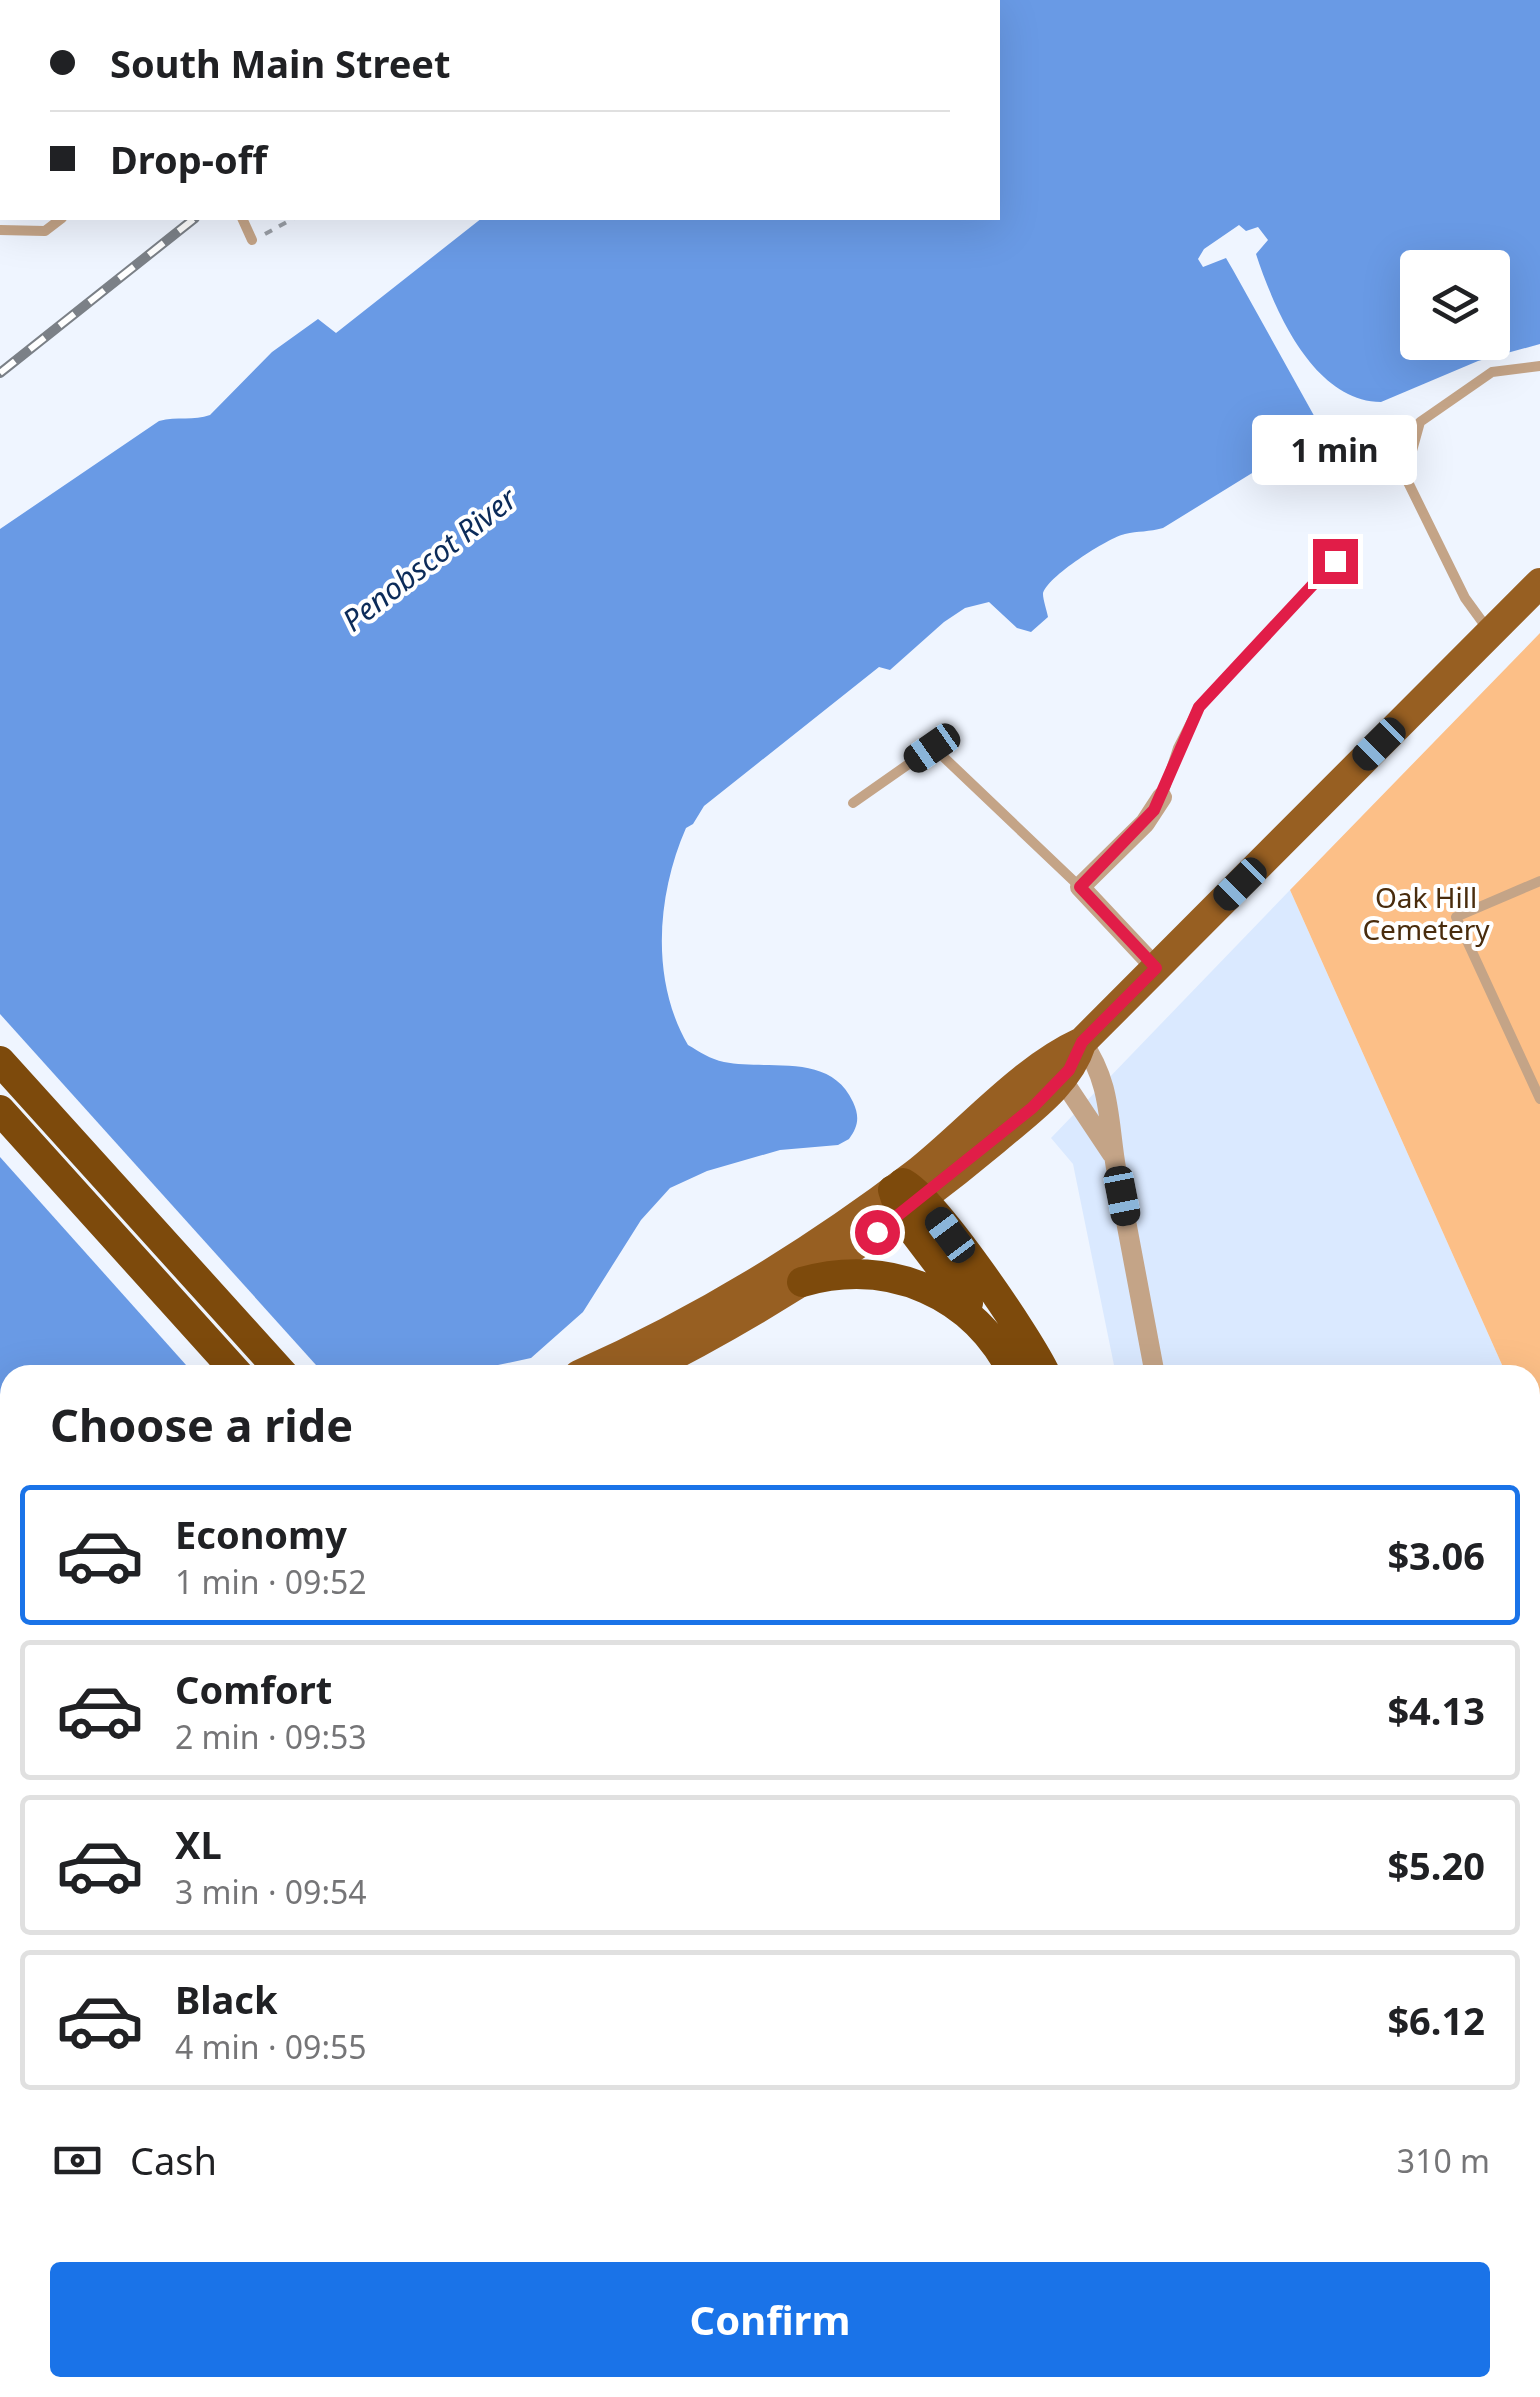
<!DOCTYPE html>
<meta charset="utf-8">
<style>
:root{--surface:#fff;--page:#f2f2f2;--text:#202124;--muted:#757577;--line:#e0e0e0;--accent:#1a73e8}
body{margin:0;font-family:"Noto Sans",sans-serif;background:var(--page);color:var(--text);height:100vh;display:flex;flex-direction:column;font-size:38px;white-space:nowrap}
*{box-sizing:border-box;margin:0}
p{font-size:32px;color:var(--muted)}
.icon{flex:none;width:55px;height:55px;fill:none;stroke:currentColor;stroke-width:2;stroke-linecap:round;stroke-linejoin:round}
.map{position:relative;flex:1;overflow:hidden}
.sheet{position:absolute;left:0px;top:1365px;width:1540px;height:1032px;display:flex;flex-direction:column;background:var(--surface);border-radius:30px 30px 0 0;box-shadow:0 10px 40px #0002}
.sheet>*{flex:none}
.banner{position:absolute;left:0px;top:0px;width:1000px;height:220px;box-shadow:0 10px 40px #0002;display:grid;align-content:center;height:220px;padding:0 50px;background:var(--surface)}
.buttons{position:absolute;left:1400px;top:250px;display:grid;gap:20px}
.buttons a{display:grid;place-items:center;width:110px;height:110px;border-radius:10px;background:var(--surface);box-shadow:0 10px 40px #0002;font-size:50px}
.end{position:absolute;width:45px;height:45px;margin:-22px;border:12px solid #e11d48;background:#fff;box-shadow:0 0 0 5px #fff}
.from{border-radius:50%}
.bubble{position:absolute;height:70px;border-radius:10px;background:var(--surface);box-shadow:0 10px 40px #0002;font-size:32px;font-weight:700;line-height:70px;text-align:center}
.car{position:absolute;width:30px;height:60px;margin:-30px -15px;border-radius:12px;box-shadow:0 0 8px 2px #0007;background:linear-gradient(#222 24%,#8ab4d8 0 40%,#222 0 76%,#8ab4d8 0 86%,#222 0)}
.banner b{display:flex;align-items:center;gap:35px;height:95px;font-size:38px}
.banner b+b{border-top:2px solid var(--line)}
.banner i{width:25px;height:25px;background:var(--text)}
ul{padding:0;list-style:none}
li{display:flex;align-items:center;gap:30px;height:140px;margin:0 20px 15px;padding:0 30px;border:5px solid var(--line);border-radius:10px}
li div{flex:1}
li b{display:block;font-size:38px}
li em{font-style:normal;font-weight:700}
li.active{border-color:var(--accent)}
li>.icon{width:90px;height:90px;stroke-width:1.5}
h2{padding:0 50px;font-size:45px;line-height:120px}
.pay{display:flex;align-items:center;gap:25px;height:110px;padding:0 50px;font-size:38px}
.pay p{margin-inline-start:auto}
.button{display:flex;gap:20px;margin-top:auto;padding:20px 50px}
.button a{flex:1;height:115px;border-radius:10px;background:var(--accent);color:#fff;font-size:40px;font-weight:700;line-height:115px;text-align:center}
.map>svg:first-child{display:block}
.built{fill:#dae9ff}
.green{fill:#fcbf87}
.water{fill:#699ae5;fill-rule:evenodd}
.pier{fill:#eff5ff}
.building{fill:#97c0fe}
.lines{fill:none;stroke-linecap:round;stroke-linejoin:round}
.path{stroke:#999ea6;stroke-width:4;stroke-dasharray:8 8;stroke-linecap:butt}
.service{stroke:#c4a487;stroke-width:10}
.minor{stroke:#c4a487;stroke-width:20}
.primary{stroke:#975f22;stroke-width:30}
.motorway{stroke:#7d4a0c;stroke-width:30}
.rail-casing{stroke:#7b8087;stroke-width:10}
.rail{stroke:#fff;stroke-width:6;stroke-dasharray:19;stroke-linecap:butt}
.route{stroke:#e11d48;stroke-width:12}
.labels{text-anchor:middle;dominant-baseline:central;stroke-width:8;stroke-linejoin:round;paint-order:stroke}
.park-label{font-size:28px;fill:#492c0d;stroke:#fff}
.water-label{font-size:30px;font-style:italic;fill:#0b2b59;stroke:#fff}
</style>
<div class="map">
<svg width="1540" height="2397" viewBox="0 0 1540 2397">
<rect width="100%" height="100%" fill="#eff5ff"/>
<path class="built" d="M1290 890 1503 1367 1509 1375H1116L1073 1164 1051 1138Z
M1530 1403 1540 1416V2397H1307L1299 2388H1530Z
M64 2388H460L478 2397H42Z"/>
<path class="green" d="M1540 633V1416L1530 1403V1375H1509L1503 1367 1290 890Z"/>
<path class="water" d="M723 0H1540V344L1478 361 1381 402C1313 401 1274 309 1256 254L1268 240 1258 227 1246 231 1239 225 1204 249 1198 259 1203 267 1226 258 1233 270 1322 430 1163 528C1149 532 1138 531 1125 534 1109 537 1045 578 1043 594 1043 600 1047 611 1048 617L1031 632 1017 628 989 602 965 608 944 622 890 670 879 667 704 806 693 824 686 828C657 894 650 980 688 1045 700 1052 710 1059 724 1062 767 1071 830 1051 853 1102 860 1117 858 1127 849 1139L838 1145 780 1150 707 1171 670 1188 641 1220 583 1312 531 1358 498 1365 480 1375H10V1469L0 1471V529L159 421C177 416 194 421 210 415L272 352 318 319 336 333 482 218H998V2ZM1418 268H1492V342H1418Z"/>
<path class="pier" d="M0 1014 325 1375H195L0 1157Z"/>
<path class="building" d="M1540 1684V1930L1530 1935V1689Z
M10 2204V2329L0 2333V2209Z"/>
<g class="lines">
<path class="path" d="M497 2 499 0
M265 234 294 218"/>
<path class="service" d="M2 0 3 2
M300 0 306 2
M52 2V0
M102 2V0
M265 2 268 0
M0 91H2
M0 173H2
M242 218 252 240
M0 230 45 231 62 218
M1489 631 1465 598 1405 476 1420 422 1492 372 1540 366
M1162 797 1178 748 1199 707 1335 561
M853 803 933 747 1080 887
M1540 881 1456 917 1540 1099
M1530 2062 1540 2056
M0 2158 10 2155
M1530 2244 1540 2239"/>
<path class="minor" d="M167 0 168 2
M351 2 354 0
M1156 968 1080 887 1145 823 1162 797
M1082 1042C1111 1082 1108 1121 1116 1168 1129 1237 1142 1306 1155 1375
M1056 1070 1112 1154
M1530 1997 1540 1993"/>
<path class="primary" d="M579 1375C698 1322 810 1254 914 1175 969 1132 1019 1071 1082 1042L1540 583
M635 1375C764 1311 884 1233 995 1140 1026 1113 1068 1085 1081 1044
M0 1592 10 1588
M0 1618 10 1614"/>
<path class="motorway" d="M0 1061 284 1375
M0 1110 239 1375
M903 1183C935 1200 1029 1338 1046 1375
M893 1190 901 1215 968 1303
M802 1282C890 1257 974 1294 1014 1375
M0 1734 10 1762
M0 1813 10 1839
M1095 2388 1103 2397
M1183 2388 1191 2397"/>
<g class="rail-casing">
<path id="rail" d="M427 2 430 0
M0 373 195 218
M1530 1599 1540 1596
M1530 1624 1540 1620
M0 2371 10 2366"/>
</g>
<use href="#rail" class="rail"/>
</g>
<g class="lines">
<path class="route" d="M877 1232 1032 1108 1069 1070 1082 1042 1156 968 1080 887 1154 810 1199 707 1335 561"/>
</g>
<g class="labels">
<g class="park-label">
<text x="1426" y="897">Oak Hill<tspan x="1426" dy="32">Cemetery</tspan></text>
</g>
<g class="water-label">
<text transform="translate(429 559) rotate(-38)">Penobscot River</text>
</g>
</g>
</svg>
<div class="buttons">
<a><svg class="icon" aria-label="layers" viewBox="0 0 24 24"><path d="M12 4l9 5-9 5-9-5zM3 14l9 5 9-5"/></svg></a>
</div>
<i class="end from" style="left:877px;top:1232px"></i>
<i class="end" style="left:1335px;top:561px"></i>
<div class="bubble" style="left:1252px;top:415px;width:165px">1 min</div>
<i class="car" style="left:1379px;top:744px;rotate:225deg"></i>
<i class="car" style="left:932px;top:748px;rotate:235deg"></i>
<i class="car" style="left:1240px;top:884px;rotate:225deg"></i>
<i class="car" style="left:1122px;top:1196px;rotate:169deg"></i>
<i class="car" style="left:950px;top:1235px;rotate:323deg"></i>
<div class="banner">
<b><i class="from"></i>South Main Street</b>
<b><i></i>Drop-off</b>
</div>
<section class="sheet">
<h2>Choose a ride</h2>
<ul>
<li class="active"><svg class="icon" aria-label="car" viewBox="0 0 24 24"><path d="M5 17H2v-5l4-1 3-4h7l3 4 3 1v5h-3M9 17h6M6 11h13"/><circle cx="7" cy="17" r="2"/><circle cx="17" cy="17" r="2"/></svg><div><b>Economy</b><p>1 min · 09:52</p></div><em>$3.06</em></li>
<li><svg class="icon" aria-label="car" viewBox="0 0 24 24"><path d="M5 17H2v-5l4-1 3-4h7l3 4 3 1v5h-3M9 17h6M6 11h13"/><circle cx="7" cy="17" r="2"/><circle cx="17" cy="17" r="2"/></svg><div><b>Comfort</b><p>2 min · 09:53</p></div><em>$4.13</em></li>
<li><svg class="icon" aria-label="car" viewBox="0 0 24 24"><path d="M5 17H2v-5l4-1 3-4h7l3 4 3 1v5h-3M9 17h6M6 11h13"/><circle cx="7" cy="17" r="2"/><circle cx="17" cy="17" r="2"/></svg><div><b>XL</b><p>3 min · 09:54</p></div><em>$5.20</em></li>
<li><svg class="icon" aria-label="car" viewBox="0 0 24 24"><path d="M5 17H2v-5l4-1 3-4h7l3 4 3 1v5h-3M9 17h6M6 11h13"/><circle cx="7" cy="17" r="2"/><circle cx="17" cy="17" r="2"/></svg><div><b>Black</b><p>4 min · 09:55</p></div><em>$6.12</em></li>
</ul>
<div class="pay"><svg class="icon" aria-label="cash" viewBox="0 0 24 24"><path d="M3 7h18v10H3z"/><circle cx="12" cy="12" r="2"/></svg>Cash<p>310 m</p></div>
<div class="button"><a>Confirm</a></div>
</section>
</div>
